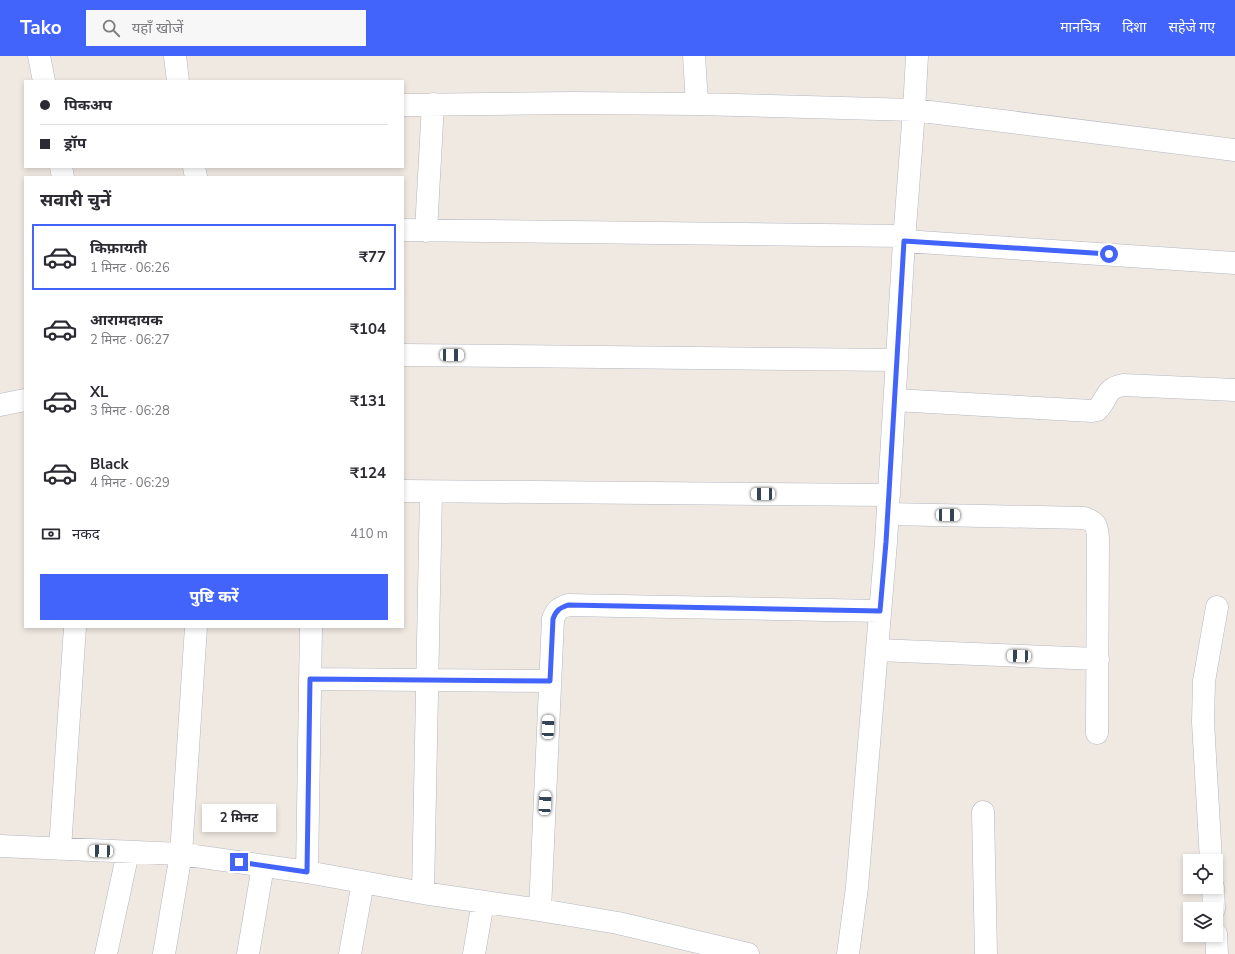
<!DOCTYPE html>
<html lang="hi">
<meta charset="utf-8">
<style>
:root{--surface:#fff;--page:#f7f7f7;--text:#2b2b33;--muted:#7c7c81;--line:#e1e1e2;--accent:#4264fb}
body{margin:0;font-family:"Nunito Sans","Noto Sans Devanagari",sans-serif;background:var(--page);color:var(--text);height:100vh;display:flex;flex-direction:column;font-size:15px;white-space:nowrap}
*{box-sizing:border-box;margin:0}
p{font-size:13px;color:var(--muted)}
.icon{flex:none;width:22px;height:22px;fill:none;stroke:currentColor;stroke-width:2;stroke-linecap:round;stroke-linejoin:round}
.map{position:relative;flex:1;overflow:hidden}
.side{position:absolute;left:24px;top:120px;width:380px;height:452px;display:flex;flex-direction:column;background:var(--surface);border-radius:0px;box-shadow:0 2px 6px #0003}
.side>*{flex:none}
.banner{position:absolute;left:24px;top:24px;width:380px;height:88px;border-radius:0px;box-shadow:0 2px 6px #0003;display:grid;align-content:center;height:88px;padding:0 16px;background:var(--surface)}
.tools{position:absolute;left:1183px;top:798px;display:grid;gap:8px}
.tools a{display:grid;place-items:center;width:40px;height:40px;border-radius:0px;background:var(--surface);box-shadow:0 2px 6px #0003;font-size:20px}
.end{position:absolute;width:18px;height:18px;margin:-9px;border:5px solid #4264fb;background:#fff;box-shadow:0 0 0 2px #fff}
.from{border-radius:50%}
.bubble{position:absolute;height:28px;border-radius:0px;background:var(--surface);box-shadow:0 2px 6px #0003;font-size:13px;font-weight:700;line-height:28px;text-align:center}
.car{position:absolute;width:12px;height:24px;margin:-12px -6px;border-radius:5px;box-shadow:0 0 3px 1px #0007;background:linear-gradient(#fff 24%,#345 0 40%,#fff 0 76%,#345 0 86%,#fff 0)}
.banner b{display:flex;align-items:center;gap:14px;height:38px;font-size:15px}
.banner b+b{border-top:1px solid var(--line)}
.banner i{width:10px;height:10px;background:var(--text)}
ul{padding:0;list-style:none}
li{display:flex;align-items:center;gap:12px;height:66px;margin:0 8px 6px;padding:0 8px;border:2px solid transparent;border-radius:0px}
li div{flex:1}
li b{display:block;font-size:15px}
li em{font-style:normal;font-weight:700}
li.active{border-color:var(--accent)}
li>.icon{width:36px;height:36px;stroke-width:1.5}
h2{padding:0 16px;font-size:18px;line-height:48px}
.pay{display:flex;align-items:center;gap:10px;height:44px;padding:0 16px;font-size:15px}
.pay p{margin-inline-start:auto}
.action{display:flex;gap:8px;margin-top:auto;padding:8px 16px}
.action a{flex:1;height:46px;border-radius:0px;background:var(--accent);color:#fff;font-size:16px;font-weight:700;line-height:46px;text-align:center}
header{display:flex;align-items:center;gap:24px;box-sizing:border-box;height:56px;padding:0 20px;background:var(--accent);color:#fff}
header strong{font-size:19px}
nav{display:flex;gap:22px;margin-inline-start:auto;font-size:14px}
.search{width:280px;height:36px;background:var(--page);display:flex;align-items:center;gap:10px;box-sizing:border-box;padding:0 14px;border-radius:0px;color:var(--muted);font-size:15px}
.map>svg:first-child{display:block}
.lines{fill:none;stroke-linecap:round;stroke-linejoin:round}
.minor-casing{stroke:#b4b7c1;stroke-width:23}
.minor{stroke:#fff;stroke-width:22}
.route{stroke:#4264fb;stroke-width:5}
</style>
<header>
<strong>Tako</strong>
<div class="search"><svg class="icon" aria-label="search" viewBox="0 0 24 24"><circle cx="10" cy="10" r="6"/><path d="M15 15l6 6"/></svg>यहाँ खोजें</div>
<nav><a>मानचित्र</a><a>दिशा</a><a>सहेजे गए</a></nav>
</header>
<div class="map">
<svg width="1235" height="898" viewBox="0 0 1235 898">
<rect width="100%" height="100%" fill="#efe9e1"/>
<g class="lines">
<g class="minor-casing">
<path id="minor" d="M39 0 44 25
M175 0 178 25
M694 0 697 48
M403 49 572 47 697 48 914 54 1235 94
M61 111 63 121
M194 111 196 121
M403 174 905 180
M426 175 433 48
M904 185 1235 207
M403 299 897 304
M895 344 1092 355 1097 354C1108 343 1105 332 1123 329L1235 334
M0 349 25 344
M403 435 889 439
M888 458 1084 462C1096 466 1097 469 1098 482L1097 677
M877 594 1098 603
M310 623 550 625
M983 756 986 898
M0 790 181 798 307 816 423 837 540 854 618 867 748 898
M60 793 75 571
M1211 805 1203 666 1204 625 1217 551
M307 816 311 571
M1213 831 1214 853
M423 837 431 436
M540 854 553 563C556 554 560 552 568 549L880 555
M1216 878 1217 898
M106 898 128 796
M164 898 181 798 196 571
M248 898 263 810
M350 898 363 826
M474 898 483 846
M848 898 857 831 886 486 904 185 914 54 917 0"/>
</g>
<use href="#minor" class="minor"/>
</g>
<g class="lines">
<path class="route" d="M239 806 307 816 310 623 550 625 553 563C556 554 560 552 568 549L880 555 886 486 904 185 1109 198"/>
</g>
</svg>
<div class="tools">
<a><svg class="icon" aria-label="locate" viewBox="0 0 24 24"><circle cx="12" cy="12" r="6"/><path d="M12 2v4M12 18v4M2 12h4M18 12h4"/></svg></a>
<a><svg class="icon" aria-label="layers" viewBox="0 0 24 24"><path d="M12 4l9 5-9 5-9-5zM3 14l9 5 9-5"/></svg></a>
</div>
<i class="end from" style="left:1109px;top:198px"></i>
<i class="end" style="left:239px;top:806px"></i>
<div class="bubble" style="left:202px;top:748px;width:74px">2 मिनट</div>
<i class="car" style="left:452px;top:299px;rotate:91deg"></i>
<i class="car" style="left:763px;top:438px;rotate:270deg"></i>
<i class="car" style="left:948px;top:459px;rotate:91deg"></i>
<i class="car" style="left:1019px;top:600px;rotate:272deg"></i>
<i class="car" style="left:548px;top:671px;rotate:2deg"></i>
<i class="car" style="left:545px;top:747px;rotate:3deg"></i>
<i class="car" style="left:101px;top:795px;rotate:272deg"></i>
<div class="banner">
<b><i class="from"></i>पिकअप</b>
<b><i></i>ड्रॉप</b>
</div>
<section class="side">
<h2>सवारी चुनें</h2>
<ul>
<li class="active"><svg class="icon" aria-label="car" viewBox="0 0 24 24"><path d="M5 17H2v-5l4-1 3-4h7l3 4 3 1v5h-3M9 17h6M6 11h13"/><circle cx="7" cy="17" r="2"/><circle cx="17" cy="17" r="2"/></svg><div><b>किफ़ायती</b><p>1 मिनट · 06:26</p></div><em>₹77</em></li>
<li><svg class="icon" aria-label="car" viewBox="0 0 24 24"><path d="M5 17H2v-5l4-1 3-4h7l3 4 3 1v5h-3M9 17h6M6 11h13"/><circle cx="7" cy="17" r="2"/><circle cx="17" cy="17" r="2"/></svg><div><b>आरामदायक</b><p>2 मिनट · 06:27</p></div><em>₹104</em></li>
<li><svg class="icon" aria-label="car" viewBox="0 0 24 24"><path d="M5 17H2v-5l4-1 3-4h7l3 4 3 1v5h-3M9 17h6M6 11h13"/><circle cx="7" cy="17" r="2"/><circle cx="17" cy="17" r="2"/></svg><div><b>XL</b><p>3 मिनट · 06:28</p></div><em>₹131</em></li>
<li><svg class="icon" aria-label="car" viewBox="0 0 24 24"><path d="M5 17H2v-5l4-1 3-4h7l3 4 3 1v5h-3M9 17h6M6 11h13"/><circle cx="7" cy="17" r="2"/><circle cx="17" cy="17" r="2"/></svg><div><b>Black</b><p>4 मिनट · 06:29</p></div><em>₹124</em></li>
</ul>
<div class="pay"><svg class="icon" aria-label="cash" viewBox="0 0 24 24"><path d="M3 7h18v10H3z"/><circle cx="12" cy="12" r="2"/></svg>नकद<p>410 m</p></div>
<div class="action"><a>पुष्टि करें</a></div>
</section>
</div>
